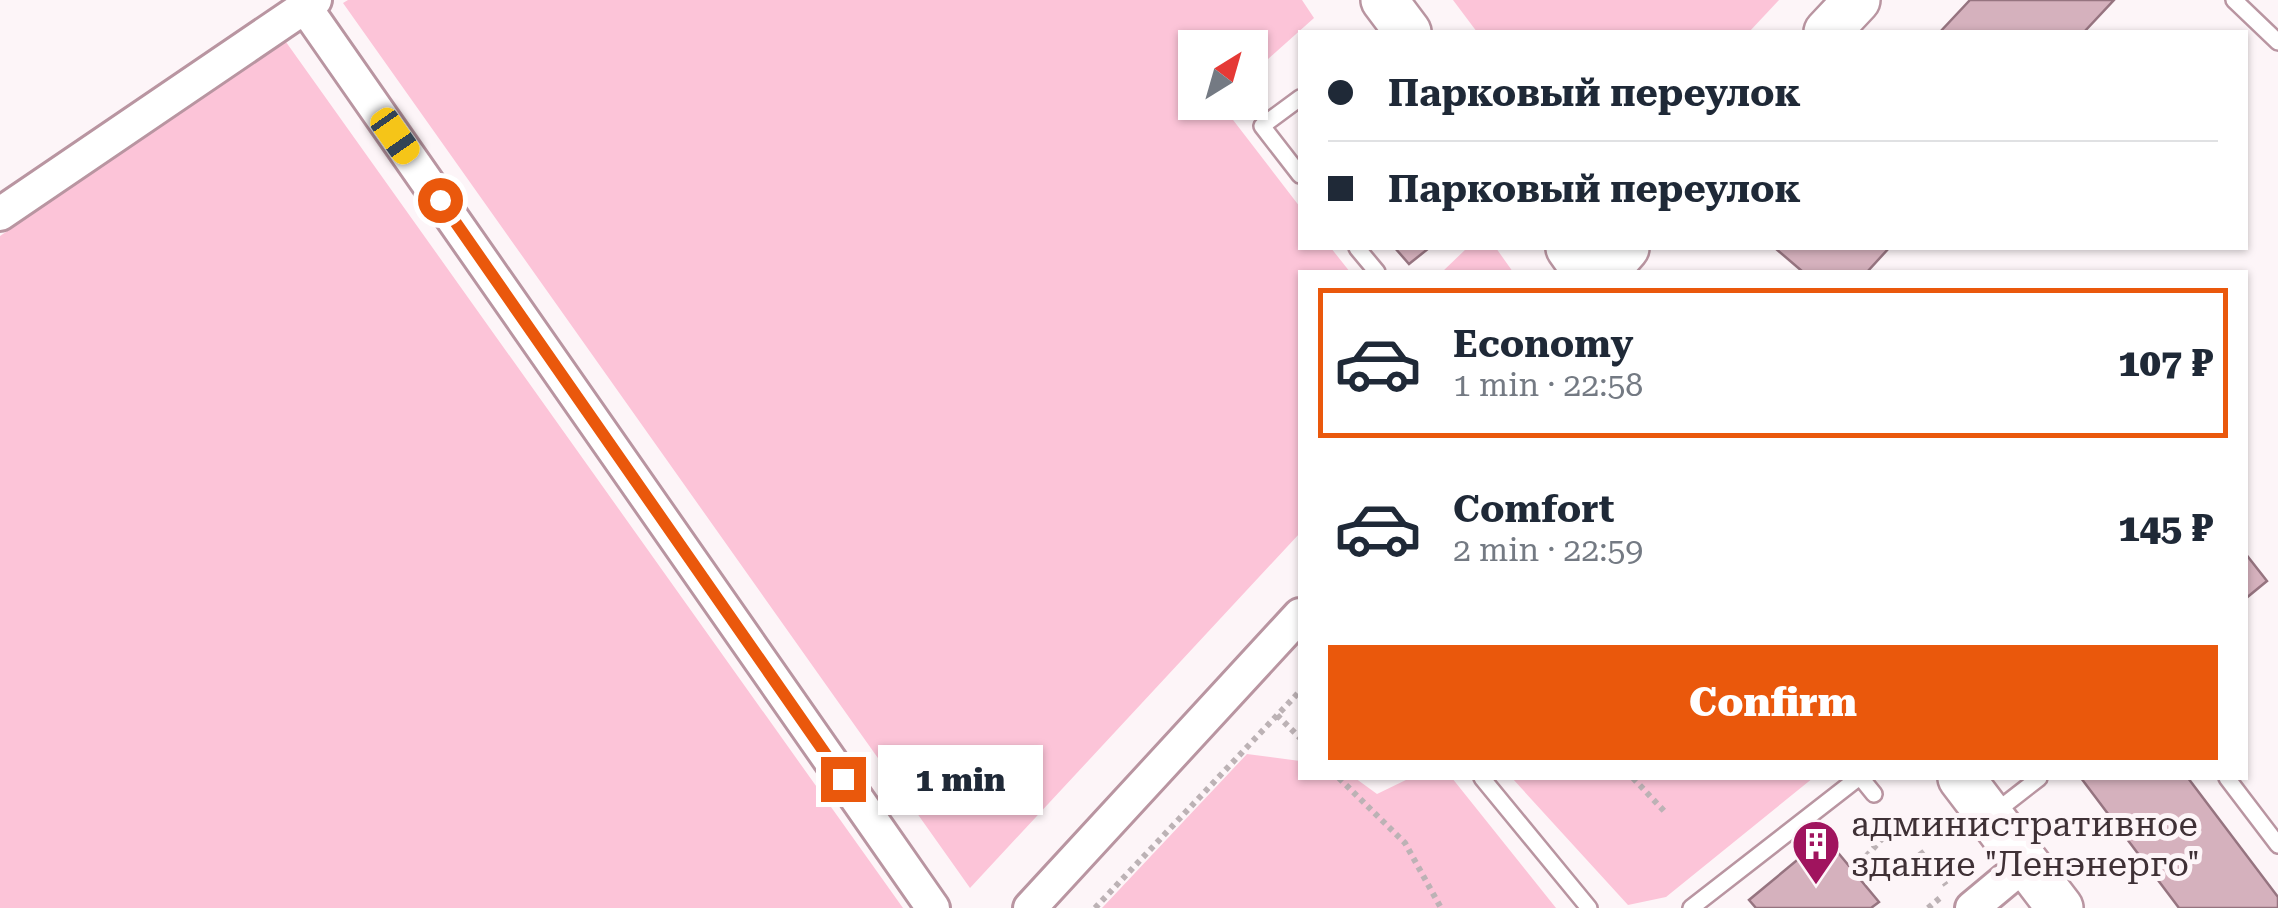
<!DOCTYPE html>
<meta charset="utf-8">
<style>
:root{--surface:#fff;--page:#f6f6f7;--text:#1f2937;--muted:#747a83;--line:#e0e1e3;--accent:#ea580c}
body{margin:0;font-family:"Roboto Serif",serif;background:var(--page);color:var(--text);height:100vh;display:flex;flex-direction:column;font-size:38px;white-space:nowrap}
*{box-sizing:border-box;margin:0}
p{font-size:32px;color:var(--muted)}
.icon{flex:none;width:55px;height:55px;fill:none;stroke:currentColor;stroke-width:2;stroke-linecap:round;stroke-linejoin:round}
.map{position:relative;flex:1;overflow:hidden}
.details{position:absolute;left:1298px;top:270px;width:950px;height:510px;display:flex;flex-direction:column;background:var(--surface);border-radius:0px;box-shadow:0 2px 8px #0004}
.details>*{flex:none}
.top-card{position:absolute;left:1298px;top:30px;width:950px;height:220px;border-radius:0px;box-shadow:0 2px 8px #0004;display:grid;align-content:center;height:220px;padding:0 30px;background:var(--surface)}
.needle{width:65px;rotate:37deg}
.buttons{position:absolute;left:1178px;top:30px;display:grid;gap:20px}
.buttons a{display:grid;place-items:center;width:90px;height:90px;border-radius:0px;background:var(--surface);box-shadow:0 2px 8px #0004;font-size:50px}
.end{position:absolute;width:45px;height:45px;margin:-22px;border:12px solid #ea580c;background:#fff;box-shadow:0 0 0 5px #fff}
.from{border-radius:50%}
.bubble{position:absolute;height:70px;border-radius:0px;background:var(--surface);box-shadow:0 2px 8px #0004;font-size:32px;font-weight:800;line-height:70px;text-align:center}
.car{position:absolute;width:30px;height:60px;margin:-30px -15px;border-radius:12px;box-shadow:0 0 8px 2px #0007;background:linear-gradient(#f5c518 24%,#345 0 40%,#f5c518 0 76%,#345 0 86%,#f5c518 0)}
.top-card b{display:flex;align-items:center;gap:35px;height:95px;font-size:38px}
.top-card b+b{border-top:2px solid var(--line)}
.top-card i{width:25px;height:25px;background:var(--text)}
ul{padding:18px 0 0;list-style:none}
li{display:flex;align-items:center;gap:30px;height:150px;margin:0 20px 15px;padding:0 10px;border:5px solid transparent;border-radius:0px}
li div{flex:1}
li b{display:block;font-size:38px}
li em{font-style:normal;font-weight:800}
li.active{border-color:var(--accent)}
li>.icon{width:90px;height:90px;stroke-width:1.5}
.action{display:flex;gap:20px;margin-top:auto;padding:20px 30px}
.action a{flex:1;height:115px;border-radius:0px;background:var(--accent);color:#fff;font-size:40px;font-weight:800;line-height:115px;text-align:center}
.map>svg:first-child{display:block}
.green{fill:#fcc4d8}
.building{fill:#d5b1bd;stroke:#967480;stroke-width:2.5}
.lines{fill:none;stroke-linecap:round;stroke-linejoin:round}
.lane-casing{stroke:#b995a1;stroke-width:20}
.street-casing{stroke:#b995a1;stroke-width:38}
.secondary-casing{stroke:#b995a1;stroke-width:50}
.path{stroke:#bcb2b5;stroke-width:6;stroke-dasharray:5 5;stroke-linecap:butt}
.lane{stroke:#fff;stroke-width:15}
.street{stroke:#fff;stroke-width:32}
.secondary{stroke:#fff;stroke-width:45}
.route{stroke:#ea580c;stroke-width:12}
.labels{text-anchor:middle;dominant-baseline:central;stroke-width:10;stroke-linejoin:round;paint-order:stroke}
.poi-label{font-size:35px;fill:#3f3136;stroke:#fdf5f8;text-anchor:start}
</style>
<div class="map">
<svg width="2278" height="908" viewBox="0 0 2278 908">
<rect width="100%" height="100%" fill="#fdf5f8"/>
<path class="green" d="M348 0H1302L1314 18 1250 75V48H1195V102L1220 103 1300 207V248H1331L1350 272H1300V533L970 888 343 3Z
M1453 0H1779L1749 32H1477Z
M286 42 903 908H0V236Z
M1467 248H1496L1513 272H1442Z
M1247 754 1300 761V778H1355L1377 794 1410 778H1452L1556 908H1102Z
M1512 778H1813L1666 897 1628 905Z"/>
<path class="building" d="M1970 0H2114L2084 32H1940Z
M1395 248H1429L1409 264Z
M1775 248H1889L1867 272H1803Z
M2245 553 2267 581 2245 599Z
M2081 778H2188L2278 897V908H2179Z
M1825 837 1879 902 1871 908H1756L1749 900Z"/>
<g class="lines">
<g class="lane-casing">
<path id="lane" d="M2234 0 2278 42
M1300 98 1262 126 1300 175
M1357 248 1377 272
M1482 778 1589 908
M1861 778 1874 794
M2227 778 2278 845
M1994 813 2039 778
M1691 908 1858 778"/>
</g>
<g class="street-casing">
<path id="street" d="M305 7 933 908
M0 214 315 0
M1030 908 1300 615
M1972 908 2026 863"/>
</g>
<g class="secondary-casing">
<path id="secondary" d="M1384 0 1408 32
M1827 32 1857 0
M1569 248 1586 272
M1605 272 1626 248
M1961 778 2060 908"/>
</g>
<path class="path" d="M1277 715 1300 738
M1339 778 1405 843 1441 908
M1633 778 1665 812
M1920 851 1946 885
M1853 871 1897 822
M1095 908 1300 691
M1928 908 1940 898"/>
<use href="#lane" class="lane"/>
<use href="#street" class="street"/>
<use href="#secondary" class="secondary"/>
</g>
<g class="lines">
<path class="route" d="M440 200 843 779"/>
</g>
<defs>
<g id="building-pin" transform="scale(2.5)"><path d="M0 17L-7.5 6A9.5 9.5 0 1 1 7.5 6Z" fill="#a0145e" stroke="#fdf5f8"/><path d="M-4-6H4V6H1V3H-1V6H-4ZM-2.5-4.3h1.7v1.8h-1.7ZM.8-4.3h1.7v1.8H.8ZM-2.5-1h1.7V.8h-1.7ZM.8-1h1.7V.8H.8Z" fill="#fff"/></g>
</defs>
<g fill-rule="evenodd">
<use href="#building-pin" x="1816" y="844"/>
</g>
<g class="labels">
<g class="poi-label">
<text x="1851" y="824">административное<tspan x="1851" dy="40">здание "Ленэнерго"</tspan></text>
</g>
</g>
</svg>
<div class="buttons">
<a><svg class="needle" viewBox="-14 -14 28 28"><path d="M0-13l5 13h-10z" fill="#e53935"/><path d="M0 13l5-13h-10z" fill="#747a83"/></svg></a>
</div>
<i class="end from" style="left:440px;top:200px"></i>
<i class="end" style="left:843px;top:779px"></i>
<div class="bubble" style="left:878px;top:745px;width:165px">1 min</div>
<i class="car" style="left:395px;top:136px;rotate:145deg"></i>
<div class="top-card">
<b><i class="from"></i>Парковый переулок</b>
<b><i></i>Парковый переулок</b>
</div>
<section class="details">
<ul>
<li class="active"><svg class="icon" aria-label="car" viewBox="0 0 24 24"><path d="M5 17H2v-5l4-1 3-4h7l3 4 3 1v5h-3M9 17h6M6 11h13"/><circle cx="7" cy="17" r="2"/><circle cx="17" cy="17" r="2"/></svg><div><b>Economy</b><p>1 min · 22:58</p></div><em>107 ₽</em></li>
<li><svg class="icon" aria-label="car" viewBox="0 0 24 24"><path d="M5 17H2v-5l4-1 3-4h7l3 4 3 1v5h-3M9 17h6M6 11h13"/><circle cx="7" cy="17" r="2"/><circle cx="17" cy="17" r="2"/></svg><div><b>Comfort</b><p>2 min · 22:59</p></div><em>145 ₽</em></li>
</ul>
<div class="action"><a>Confirm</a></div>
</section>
</div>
